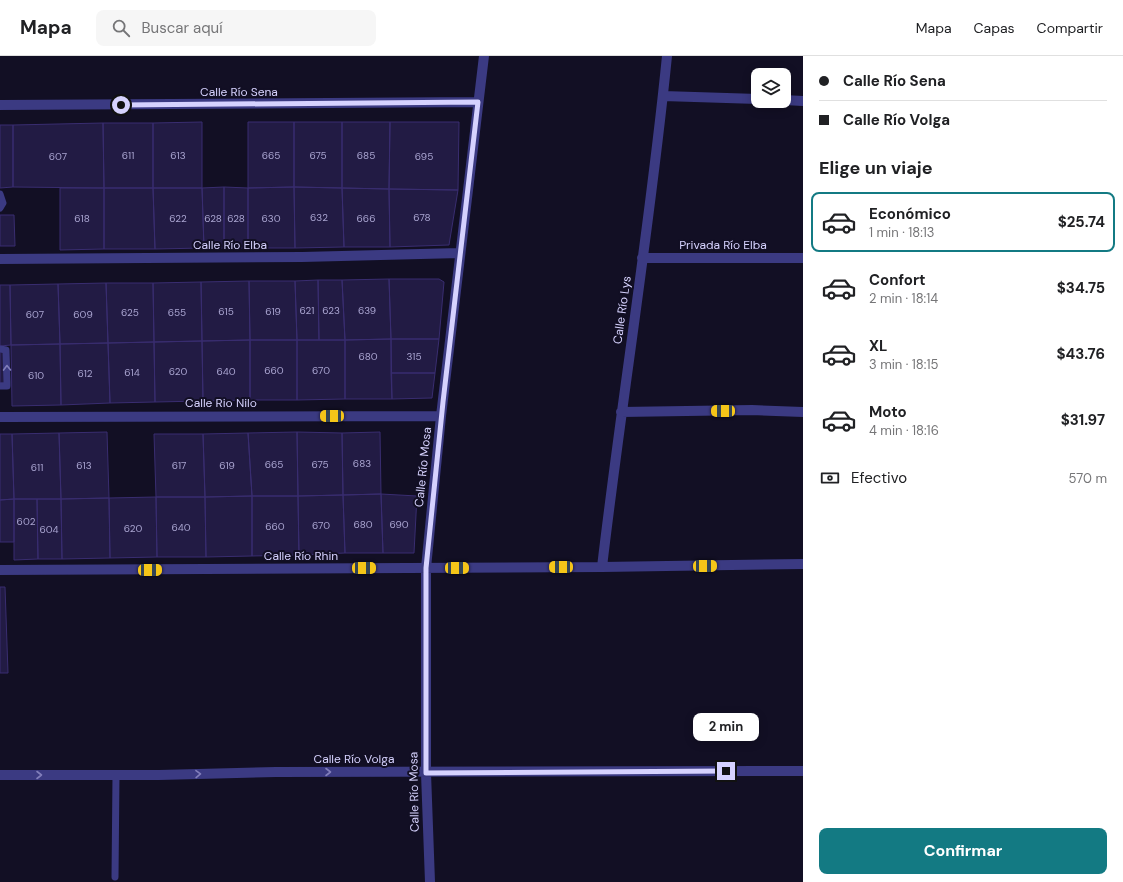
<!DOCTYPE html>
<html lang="es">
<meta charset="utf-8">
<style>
:root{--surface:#fff;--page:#f6f6f6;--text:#202124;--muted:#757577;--line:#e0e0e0;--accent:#137a83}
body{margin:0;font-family:"DM Sans",sans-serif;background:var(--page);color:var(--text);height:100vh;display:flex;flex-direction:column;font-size:15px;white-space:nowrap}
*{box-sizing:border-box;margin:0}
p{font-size:13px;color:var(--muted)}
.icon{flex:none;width:22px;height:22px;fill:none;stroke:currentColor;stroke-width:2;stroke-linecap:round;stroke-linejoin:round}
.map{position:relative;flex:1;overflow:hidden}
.sheet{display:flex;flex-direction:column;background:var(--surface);width:320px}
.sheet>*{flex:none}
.hud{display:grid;align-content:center;height:88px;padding:0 16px;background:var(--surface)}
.buttons{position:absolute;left:751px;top:12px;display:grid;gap:8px}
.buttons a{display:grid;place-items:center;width:40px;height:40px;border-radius:8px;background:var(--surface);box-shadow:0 2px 10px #0003;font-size:20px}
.end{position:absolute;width:18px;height:18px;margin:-9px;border:5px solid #d6d2fe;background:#111;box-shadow:0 0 0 2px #111}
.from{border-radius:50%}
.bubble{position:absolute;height:28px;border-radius:8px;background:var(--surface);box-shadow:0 2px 10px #0003;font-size:13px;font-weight:700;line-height:28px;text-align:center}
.car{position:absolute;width:12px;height:24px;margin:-12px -6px;border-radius:5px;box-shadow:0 0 3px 1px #0007;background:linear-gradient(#f5c518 24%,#345 0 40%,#f5c518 0 76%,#345 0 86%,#f5c518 0)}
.hud b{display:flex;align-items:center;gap:14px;height:38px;font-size:15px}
.hud b+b{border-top:1px solid var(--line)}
.hud i{width:10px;height:10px;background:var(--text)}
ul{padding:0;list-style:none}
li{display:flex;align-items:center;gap:12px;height:60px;margin:0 8px 6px;padding:0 8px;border:2px solid transparent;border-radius:8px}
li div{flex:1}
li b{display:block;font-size:15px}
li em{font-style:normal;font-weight:700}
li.active{border-color:var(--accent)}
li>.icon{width:36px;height:36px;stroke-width:1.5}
h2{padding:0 16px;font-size:18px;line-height:48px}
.pay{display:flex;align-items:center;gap:10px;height:44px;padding:0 16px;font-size:15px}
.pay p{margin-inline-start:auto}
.action{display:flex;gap:8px;margin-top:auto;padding:8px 16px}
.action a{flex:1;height:46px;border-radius:8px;background:var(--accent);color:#fff;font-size:16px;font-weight:700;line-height:46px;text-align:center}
header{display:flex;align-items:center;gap:24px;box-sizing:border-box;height:56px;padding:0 20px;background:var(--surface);border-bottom:1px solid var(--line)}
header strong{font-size:19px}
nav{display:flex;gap:22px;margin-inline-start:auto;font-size:14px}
.search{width:280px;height:36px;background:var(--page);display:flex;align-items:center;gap:10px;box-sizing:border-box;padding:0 14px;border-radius:8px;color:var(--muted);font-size:15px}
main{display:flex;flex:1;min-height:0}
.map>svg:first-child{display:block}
.building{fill:#221b44;stroke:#392d70}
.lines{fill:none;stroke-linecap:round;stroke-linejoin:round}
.service{stroke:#3b3a82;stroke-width:7}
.minor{stroke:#3b3a82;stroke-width:10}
.oneway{stroke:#817eba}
.route{stroke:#d6d2fe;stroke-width:5}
.labels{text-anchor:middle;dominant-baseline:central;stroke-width:4;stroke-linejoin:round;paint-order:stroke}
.number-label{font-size:10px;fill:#a9a4d0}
.street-label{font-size:12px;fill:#d6d2fe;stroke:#120f24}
</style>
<header>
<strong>Mapa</strong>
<div class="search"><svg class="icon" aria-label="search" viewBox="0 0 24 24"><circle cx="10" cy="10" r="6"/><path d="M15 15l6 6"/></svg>Buscar aquí</div>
<nav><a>Mapa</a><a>Capas</a><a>Compartir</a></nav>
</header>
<main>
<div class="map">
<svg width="803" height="826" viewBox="0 0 803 826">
<rect width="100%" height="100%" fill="#120f24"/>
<path class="building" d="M202 66V132H153V67Z
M248 66H294V131L248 132Z
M294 66H342V132L294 131Z
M342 66H390L389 133 342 132Z
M390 66H459L458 134 389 133Z
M103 67H153V132H104Z
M103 67 104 132 13 131V69Z
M0 69H13V131L0 132Z
M224 131 248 132V192H224Z
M224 131V192H204L202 132Z
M294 131 342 132 344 191 295 192Z
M294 131 295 192H248V132Z
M60 132H104V193L60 194Z
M104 132H153L155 193H104Z
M153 132H202L204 192 155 193Z
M342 132 389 133 390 191H344Z
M389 133 458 134 449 189 390 191Z
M0 159H14L15 190H0Z
M389 223 391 283 345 284 342 224Z
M389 223H439L444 226 439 283H391Z
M318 224H342L345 284H319Z
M318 224 319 284H297L295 225Z
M249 225 250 284 202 285 201 226Z
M249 225H295L297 284H250Z
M201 226 202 285 154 286 153 227Z
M106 227 108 287 60 288 58 228Z
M106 227H153L154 286 108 287Z
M58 228 60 288 11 289 10 229Z
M0 229H10L11 289 0 290Z
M391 283 392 343H345V284Z
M391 283H439L435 317H391Z
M250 284H297V344H250Z
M250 284V344L203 345 202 285Z
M297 284H345V343L297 344Z
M202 285 203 345 155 346 154 286Z
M154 286 155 346 110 347 108 287Z
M108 287 110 347 61 349 60 288Z
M60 288 61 349 12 350 11 289Z
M0 294H4L5 327H0Z
M391 317H435L432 342 392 343Z
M107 376 109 442 61 443 59 377Z
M297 376 298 440H252L248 377Z
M297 376 342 377 343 439 298 440Z
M380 376 381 438 343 439 342 377Z
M59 377 61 443H14L12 378Z
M248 377 252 440 205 441 203 378Z
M0 378H12L14 443 0 444Z
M154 378H203L205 441H156Z
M381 438 417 440 414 497H383Z
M381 438 383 497H345L343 439Z
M343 439 345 497 299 499 298 440Z
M252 440V500L206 501 205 441Z
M252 440H298L299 499 252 500Z
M156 441H205L206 501H157Z
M156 441 157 501 110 502 109 442Z
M109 442 110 502 62 503 61 443Z
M14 443H37L38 503 14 504Z
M14 443V486H0V444Z
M37 443H61L62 503H38Z
M0 531H5L8 617H0Z"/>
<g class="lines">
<path class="service" d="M0 138 3 147 0 152
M0 293 6 294 7 326V330H0
M115 821 116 719"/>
<path class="minor" d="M663 40 758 43
M784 44 803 45
M0 49 478 46
M642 202H803
M0 203 302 201 460 197
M621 356 752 354 803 356
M0 361 441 360
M602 511C622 341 650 171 667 0
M0 514 602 511 803 508
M0 719H159L276 716 803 715
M430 826 426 717V512L441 360 484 0"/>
</g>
<defs><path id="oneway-chevron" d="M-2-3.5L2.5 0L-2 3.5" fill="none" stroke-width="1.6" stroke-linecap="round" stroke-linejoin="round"/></defs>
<g class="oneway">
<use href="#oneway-chevron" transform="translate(7 312) rotate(-91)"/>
<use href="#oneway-chevron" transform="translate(328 716)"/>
<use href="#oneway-chevron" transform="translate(198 718) rotate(-1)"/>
<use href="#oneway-chevron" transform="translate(39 719)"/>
</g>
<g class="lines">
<path class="route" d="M121 49 478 46 443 346 426 512V717L726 715"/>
</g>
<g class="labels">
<g class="number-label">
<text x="128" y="99">611</text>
<text x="178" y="99">613</text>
<text x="271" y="99">665</text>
<text x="318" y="99">675</text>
<text x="366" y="99">685</text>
<text x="58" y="100">607</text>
<text x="424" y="100">695</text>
<text x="319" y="161">632</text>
<text x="422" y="161">678</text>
<text x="82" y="162">618</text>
<text x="178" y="162">622</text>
<text x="213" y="162">628</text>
<text x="236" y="162">628</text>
<text x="271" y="162">630</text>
<text x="366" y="162">666</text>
<text x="307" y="254">621</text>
<text x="331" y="254">623</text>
<text x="367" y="254">639</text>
<text x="226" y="255">615</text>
<text x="273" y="255">619</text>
<text x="130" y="256">625</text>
<text x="177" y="256">655</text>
<text x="35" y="258">607</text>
<text x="83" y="258">609</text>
<text x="368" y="300">680</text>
<text x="414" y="300">315</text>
<text x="274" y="314">660</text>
<text x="321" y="314">670</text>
<text x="178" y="315">620</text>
<text x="226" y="315">640</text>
<text x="132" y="316">614</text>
<text x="85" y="317">612</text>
<text x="36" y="319">610</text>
<text x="362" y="407">683</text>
<text x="274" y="408">665</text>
<text x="320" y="408">675</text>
<text x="84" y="409">613</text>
<text x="179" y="409">617</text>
<text x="227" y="409">619</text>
<text x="37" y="411">611</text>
<text x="26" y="465">602</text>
<text x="363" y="468">680</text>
<text x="399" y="468">690</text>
<text x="321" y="469">670</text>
<text x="275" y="470">660</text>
<text x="181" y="471">640</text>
<text x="133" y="472">620</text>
<text x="49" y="473">604</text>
</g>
<g class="street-label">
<text x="239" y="36">Calle Río Sena</text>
<text x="230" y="189">Calle Río Elba</text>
<text x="723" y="189">Privada Río Elba</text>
<text transform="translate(622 254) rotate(-82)">Calle Río Lys</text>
<text x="221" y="347">Calle Rio Nilo</text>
<text transform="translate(423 411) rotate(-84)">Calle Río Mosa</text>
<text x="301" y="500">Calle Río Rhin</text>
<text x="354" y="703">Calle Río Volga</text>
<text transform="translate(414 736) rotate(-91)">Calle Río Mosa</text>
</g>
</g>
</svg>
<div class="buttons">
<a><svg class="icon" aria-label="layers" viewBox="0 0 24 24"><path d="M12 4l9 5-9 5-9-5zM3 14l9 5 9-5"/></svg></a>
</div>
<i class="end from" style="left:121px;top:49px"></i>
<i class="end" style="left:726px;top:715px"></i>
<div class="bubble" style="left:693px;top:657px;width:66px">2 min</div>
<i class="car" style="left:723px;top:355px;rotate:270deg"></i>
<i class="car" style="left:332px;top:360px;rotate:270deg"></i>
<i class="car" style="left:705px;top:510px;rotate:89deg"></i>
<i class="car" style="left:561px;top:511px;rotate:270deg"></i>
<i class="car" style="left:364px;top:512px;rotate:90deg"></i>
<i class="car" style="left:457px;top:512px;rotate:90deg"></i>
<i class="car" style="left:150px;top:514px;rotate:89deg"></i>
</div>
<section class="sheet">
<div class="hud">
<b><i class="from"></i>Calle Río Sena</b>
<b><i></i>Calle Río Volga</b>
</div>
<h2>Elige un viaje</h2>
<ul>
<li class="active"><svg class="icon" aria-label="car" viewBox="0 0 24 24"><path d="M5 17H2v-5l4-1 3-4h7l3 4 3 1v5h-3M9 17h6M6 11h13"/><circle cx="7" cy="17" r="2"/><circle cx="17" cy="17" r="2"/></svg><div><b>Económico</b><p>1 min · 18:13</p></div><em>$25.74</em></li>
<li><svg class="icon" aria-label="car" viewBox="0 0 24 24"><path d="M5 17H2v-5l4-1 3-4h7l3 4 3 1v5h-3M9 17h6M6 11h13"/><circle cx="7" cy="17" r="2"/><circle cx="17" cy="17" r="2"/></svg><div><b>Confort</b><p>2 min · 18:14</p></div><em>$34.75</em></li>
<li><svg class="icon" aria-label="car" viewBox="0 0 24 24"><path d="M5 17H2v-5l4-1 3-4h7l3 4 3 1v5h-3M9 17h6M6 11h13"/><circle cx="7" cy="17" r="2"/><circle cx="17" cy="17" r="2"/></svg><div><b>XL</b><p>3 min · 18:15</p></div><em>$43.76</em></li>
<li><svg class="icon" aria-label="car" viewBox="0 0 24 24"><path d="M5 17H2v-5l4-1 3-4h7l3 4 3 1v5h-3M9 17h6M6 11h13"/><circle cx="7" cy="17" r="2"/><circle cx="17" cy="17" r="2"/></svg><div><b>Moto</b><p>4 min · 18:16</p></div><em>$31.97</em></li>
</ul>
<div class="pay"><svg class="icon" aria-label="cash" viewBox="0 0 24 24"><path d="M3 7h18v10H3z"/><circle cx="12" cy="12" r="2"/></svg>Efectivo<p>570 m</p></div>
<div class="action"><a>Confirmar</a></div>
</section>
</main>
